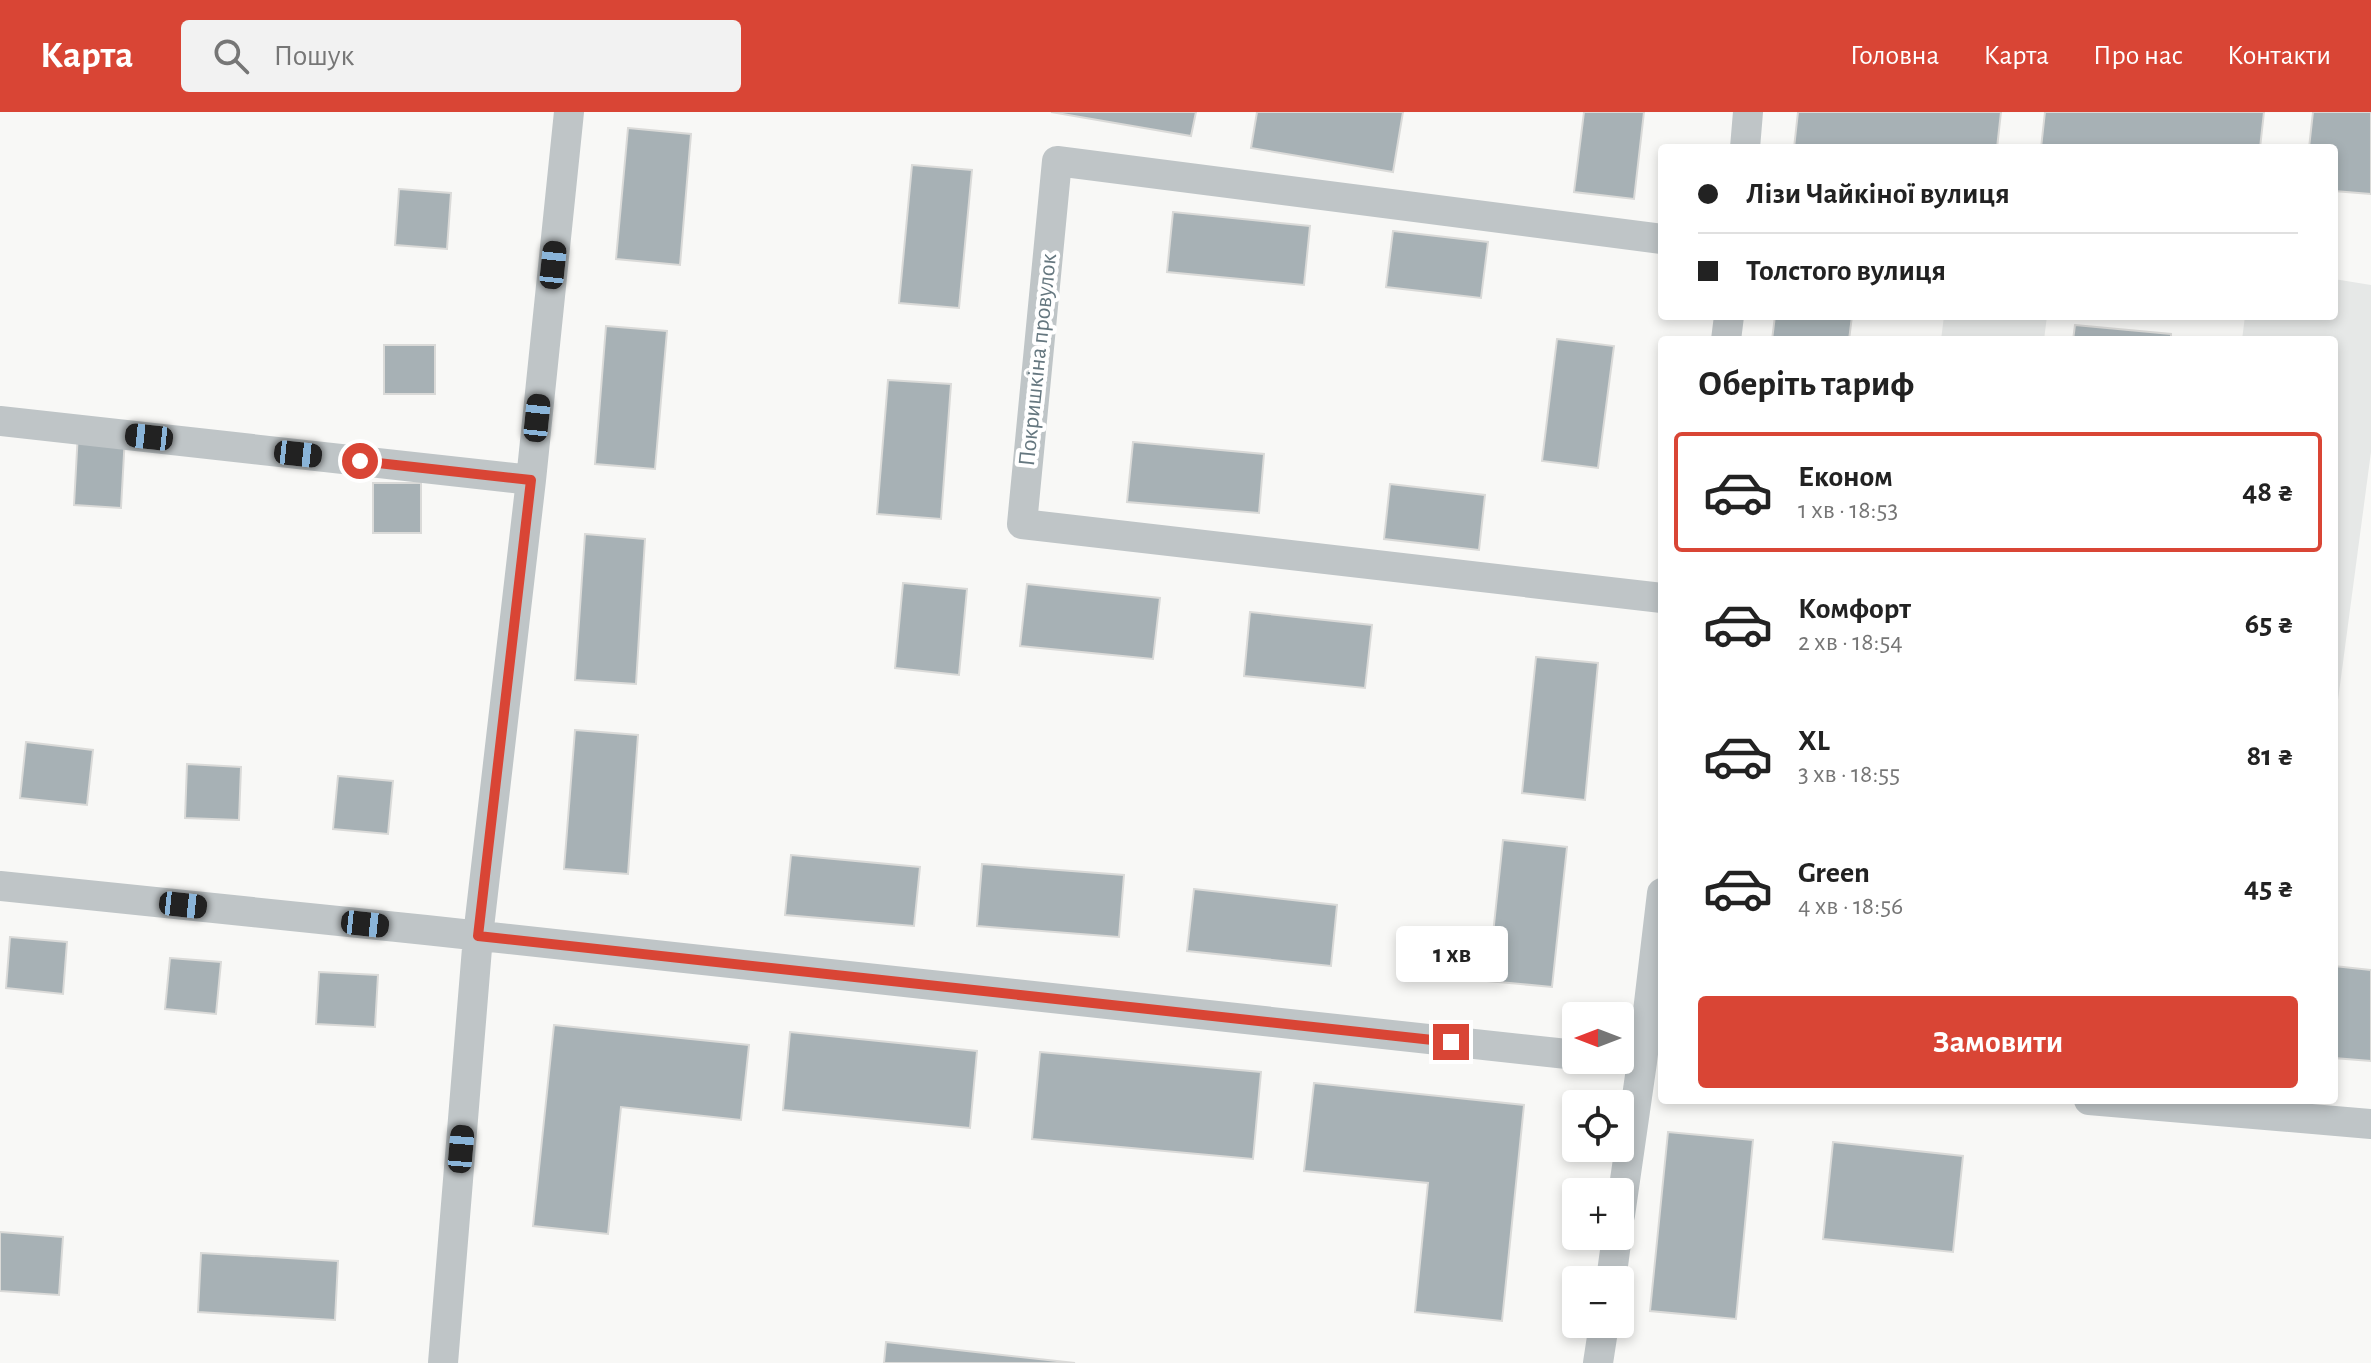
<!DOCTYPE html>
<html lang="uk">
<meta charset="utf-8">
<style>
:root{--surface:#fff;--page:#f2f2f2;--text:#222;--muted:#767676;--line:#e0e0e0;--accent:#d94535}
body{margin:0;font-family:"Alegreya Sans",sans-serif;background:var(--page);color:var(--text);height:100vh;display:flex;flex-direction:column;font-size:30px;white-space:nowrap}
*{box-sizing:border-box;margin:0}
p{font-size:26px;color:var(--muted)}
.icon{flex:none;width:44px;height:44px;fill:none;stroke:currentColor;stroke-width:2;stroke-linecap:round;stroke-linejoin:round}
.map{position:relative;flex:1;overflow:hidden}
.drawer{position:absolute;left:1658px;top:224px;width:680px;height:768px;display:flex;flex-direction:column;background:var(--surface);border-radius:8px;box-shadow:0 4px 12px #0003}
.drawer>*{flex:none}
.hud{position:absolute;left:1658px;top:32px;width:680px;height:176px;border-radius:8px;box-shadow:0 4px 12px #0003;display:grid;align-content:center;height:176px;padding:0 40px;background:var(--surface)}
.needle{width:52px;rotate:270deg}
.tools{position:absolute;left:1562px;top:890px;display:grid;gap:16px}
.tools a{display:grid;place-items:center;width:72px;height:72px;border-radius:8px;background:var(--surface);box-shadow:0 4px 12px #0003;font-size:40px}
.end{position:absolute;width:36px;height:36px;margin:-18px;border:10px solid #d94535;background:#fff;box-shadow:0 0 0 4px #fff}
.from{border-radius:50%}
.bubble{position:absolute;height:56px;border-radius:8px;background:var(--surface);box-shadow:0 4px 12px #0003;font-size:26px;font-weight:700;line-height:56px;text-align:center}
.car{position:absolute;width:24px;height:48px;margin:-24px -12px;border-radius:10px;box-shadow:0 0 6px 2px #0007;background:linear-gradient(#222 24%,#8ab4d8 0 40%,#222 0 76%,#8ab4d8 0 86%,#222 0)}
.hud b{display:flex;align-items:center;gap:28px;height:76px;font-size:30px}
.hud b+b{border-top:2px solid var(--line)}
.hud i{width:20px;height:20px;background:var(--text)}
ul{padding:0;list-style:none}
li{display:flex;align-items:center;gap:24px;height:120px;margin:0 16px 12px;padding:0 24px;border:4px solid transparent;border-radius:8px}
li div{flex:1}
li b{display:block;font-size:30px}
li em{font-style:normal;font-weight:700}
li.active{border-color:var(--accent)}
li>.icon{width:72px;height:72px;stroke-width:1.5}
h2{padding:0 40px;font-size:36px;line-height:96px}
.action{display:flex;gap:16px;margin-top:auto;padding:16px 40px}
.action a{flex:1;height:92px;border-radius:8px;background:var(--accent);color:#fff;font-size:32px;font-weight:700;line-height:92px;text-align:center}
header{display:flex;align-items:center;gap:48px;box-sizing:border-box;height:112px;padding:0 40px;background:var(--accent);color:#fff}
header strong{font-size:38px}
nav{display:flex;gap:44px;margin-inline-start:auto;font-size:28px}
.search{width:560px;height:72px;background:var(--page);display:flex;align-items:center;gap:20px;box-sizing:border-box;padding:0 28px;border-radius:8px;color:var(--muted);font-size:30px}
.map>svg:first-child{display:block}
.built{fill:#e6e8e7}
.building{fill:#a7b1b5;stroke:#dadad8;stroke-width:2}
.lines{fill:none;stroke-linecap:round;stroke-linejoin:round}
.street{stroke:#bfc5c7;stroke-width:30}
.route{stroke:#d94535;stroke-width:10}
.labels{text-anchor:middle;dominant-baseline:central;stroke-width:8;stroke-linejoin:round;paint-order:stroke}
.street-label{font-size:24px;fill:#65777f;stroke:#fff}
</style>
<header>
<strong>Карта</strong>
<div class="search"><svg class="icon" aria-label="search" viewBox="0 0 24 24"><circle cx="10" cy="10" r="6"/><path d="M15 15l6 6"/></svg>Пошук</div>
<nav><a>Головна</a><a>Карта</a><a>Про нас</a><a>Контакти</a></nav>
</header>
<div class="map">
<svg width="2371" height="1251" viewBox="0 0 2371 1251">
<rect width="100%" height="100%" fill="#f8f8f6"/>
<path class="built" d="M2334 167 2371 173V340L2334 618V228H2242L2245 204H2334Z
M1944 204H2047L2044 228H1941Z"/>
<path class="building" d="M1051 0H1196L1191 24Z
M1257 0H1403L1393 60 1251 36Z
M1584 0H1644L1634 87 1574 80Z
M1798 0H2001L1997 36H1794Z
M2045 0H2264L2260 36H2041Z
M2313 0H2371V82L2334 79V36H2309Z
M628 16 691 22 680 153 616 147Z
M912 53 972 58 959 196 899 191Z
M399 77 451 81 447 137 395 133Z
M1173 100 1310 114 1304 173 1167 160Z
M1393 119 1488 130 1481 186 1386 175Z
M1775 204H1852L1849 228H1772Z
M2075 213 2171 222V228H2073Z
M606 214 667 219 655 357 595 352Z
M1557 227 1614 234 1598 356 1542 349Z
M384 233H435V282H384Z
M888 268 951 272 941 407 877 402Z
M78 320 125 324 121 396 74 393Z
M1133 330 1264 342 1259 401 1127 390Z
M373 371H421V421H373Z
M1390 372 1485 383 1479 438 1384 427Z
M585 422 645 427 636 572 575 568Z
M903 471 967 477 959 563 895 556Z
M1027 472 1160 486 1153 547 1020 534Z
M1250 500 1372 513 1365 576 1244 564Z
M1536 545 1598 551 1585 688 1522 681Z
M575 618 638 623 628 762 564 757Z
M26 630 93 638 87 693 20 686Z
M187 652 241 655 239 708 185 706Z
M338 664 393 669 388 722 333 717Z
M1503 728 1567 735 1552 875 1488 869Z
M791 743 920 755 914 814 785 803Z
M982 752 1124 763 1119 825 977 814Z
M1194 777 1337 793 1331 854 1187 839Z
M10 825 67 830 63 882 6 876Z
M170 846 221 850 216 902 165 897Z
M2334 854 2371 858V949L2334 946Z
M319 860 378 863 375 915 316 912Z
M554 913 749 933 741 1008 621 995 608 1122 533 1114Z
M790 920 977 939 970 1016 783 998Z
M1040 940 1261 960 1253 1047 1032 1027Z
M1314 971 1524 993 1502 1209 1415 1200 1428 1071 1304 1059Z
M1668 1020 1753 1028 1736 1207 1650 1199Z
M1833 1030 1963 1044 1953 1140 1823 1127Z
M0 1120 63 1125 59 1183 0 1179Z
M201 1141 338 1149 335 1208 198 1200Z
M886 1230 1075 1251H884Z"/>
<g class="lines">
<path class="street" d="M1745 36 1748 0
M1662 127 1057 49 1022 412 1662 486
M1726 228 1729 204
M0 309 531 368
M0 774 426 818 1576 943
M2089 988 2371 1012
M1620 1103 1642 950 1662 781
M1611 1168 1617 1124
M443 1251 478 824 531 368 569 0
M1598 1251 1604 1212"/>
</g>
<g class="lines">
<path class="route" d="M360 349 531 368 478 824 1451 930"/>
</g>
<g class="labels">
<g class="street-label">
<text transform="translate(1038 248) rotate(-84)">Покришкіна провулок</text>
</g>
</g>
</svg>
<div class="tools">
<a><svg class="needle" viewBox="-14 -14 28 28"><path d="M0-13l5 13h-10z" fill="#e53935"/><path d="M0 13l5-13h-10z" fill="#767676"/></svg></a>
<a><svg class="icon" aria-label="locate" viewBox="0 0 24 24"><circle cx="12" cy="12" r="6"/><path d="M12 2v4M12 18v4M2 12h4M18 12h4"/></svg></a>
<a>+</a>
<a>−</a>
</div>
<i class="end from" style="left:360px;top:349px"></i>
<i class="end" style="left:1451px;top:930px"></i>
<div class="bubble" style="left:1396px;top:814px;width:112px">1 хв</div>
<i class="car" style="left:553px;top:153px;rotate:6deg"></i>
<i class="car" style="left:537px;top:306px;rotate:6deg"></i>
<i class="car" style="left:149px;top:325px;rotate:276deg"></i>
<i class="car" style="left:298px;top:342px;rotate:96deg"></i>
<i class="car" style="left:183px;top:793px;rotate:96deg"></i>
<i class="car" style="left:365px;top:812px;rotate:96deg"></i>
<i class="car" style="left:461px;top:1037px;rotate:5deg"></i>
<div class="hud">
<b><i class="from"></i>Лізи Чайкіної вулиця</b>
<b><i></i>Толстого вулиця</b>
</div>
<section class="drawer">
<h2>Оберіть тариф</h2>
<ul>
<li class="active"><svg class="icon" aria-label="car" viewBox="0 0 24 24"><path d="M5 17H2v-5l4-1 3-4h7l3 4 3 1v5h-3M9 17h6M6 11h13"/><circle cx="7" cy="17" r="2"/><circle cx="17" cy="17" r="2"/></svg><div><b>Економ</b><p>1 хв · 18:53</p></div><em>48 ₴</em></li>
<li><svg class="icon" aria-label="car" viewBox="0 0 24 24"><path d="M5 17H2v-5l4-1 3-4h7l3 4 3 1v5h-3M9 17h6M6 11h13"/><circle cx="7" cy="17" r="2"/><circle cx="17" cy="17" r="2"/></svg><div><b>Комфорт</b><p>2 хв · 18:54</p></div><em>65 ₴</em></li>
<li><svg class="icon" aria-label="car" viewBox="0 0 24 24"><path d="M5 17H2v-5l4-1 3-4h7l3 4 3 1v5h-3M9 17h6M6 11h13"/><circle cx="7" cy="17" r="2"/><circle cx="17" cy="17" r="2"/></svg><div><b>XL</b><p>3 хв · 18:55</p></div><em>81 ₴</em></li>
<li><svg class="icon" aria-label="car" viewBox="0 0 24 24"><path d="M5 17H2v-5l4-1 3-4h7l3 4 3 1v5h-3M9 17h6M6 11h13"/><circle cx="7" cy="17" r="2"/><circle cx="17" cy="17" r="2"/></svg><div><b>Green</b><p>4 хв · 18:56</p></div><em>45 ₴</em></li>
</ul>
<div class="action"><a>Замовити</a></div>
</section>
</div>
